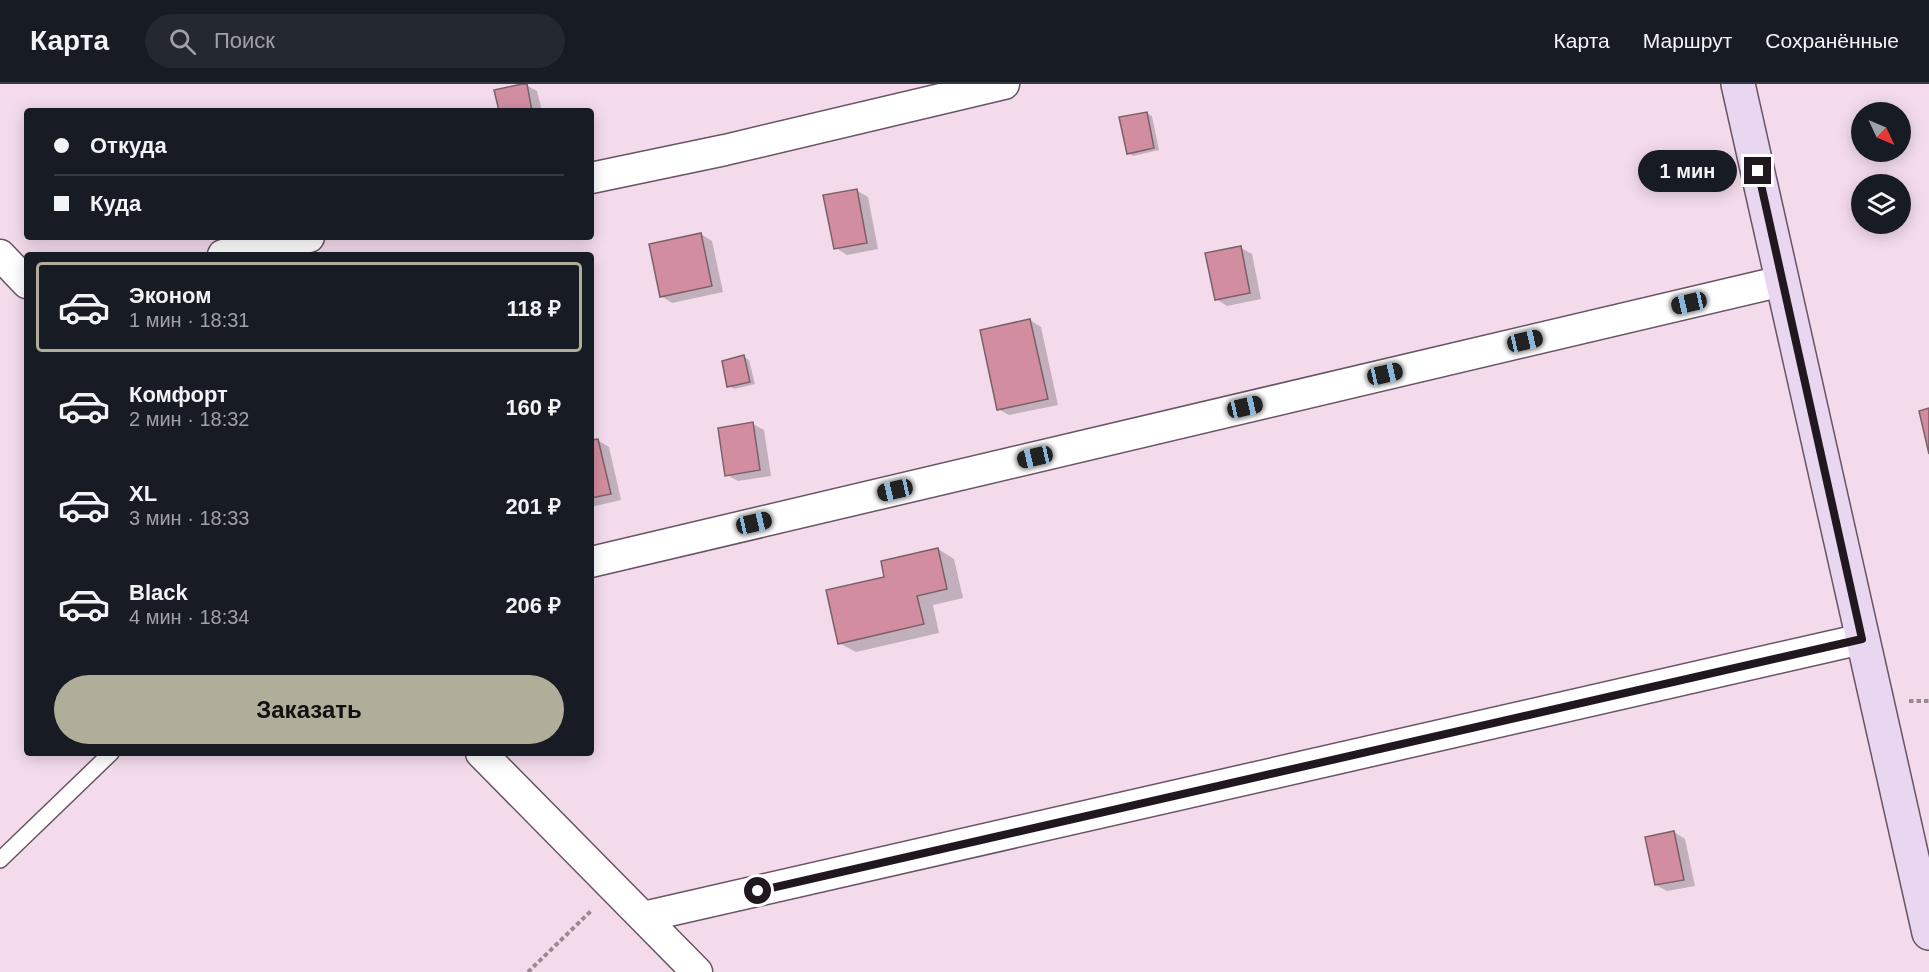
<!DOCTYPE html>
<html lang="ru">
<meta charset="utf-8">
<style>
:root{--surface:#171b24;--page:#242831;--text:#f1f3f6;--muted:#9ea1a6;--line:#363941;--accent:#b0ad98}
body{margin:0;font-family:Arial,sans-serif;background:var(--page);color:var(--text);height:100vh;display:flex;flex-direction:column;font-size:22px;white-space:nowrap}
*{box-sizing:border-box;margin:0}
p{font-size:20px;color:var(--muted)}
.icon{flex:none;width:33px;height:33px;fill:none;stroke:currentColor;stroke-width:2;stroke-linecap:round;stroke-linejoin:round}
.map{position:relative;flex:1;overflow:hidden}
.panel{position:absolute;left:24px;top:168px;width:570px;height:504px;display:flex;flex-direction:column;background:var(--surface);border-radius:6px;box-shadow:0 3px 15px #0003}
.panel>*{flex:none}
.hud{position:absolute;left:24px;top:24px;width:570px;height:132px;border-radius:6px;box-shadow:0 3px 15px #0003;display:grid;align-content:center;height:132px;padding:0 30px;background:var(--surface)}
.needle{width:39px;rotate:134deg}
.fabs{position:absolute;left:1851px;top:18px;display:grid;gap:12px}
.fabs a{display:grid;place-items:center;width:60px;height:60px;border-radius:50%;background:var(--surface);box-shadow:0 3px 15px #0003;font-size:30px}
.end{position:absolute;width:27px;height:27px;margin:-14px;border:8px solid #20181e;background:#fff;box-shadow:0 0 0 3px #fff}
.from{border-radius:50%}
.bubble{position:absolute;height:42px;border-radius:21px;background:var(--surface);box-shadow:0 3px 15px #0003;font-size:20px;font-weight:700;line-height:42px;text-align:center}
.car{position:absolute;width:18px;height:36px;margin:-18px -9px;border-radius:8px;box-shadow:0 0 4px 2px #0007;background:linear-gradient(#222 24%,#8ab4d8 0 40%,#222 0 76%,#8ab4d8 0 86%,#222 0)}
.hud b{display:flex;align-items:center;gap:21px;height:57px;font-size:22px}
.hud b+b{border-top:2px solid var(--line)}
.hud i{width:15px;height:15px;background:var(--text)}
ul{padding:10px 0 0;list-style:none}
li{display:flex;align-items:center;gap:18px;height:90px;margin:0 12px 9px;padding:0 18px;border:3px solid transparent;border-radius:6px}
li div{flex:1}
li b{display:block;font-size:22px}
li em{font-style:normal;font-weight:700}
li.current{border-color:var(--accent)}
li>.icon{width:54px;height:54px;stroke-width:1.5}
.cta{display:flex;gap:12px;margin-top:auto;padding:12px 30px}
.cta a{flex:1;height:69px;border-radius:36px;background:var(--accent);color:#111;font-size:24px;font-weight:700;line-height:69px;text-align:center}
header{display:flex;align-items:center;gap:36px;box-sizing:border-box;height:84px;padding:0 30px;background:var(--surface);border-bottom:2px solid var(--line)}
header strong{font-size:28px}
nav{display:flex;gap:33px;margin-inline-start:auto;font-size:21px}
.search{width:420px;height:54px;background:var(--page);display:flex;align-items:center;gap:15px;box-sizing:border-box;padding:0 21px;border-radius:33px;color:var(--muted);font-size:22px}
.map>svg:first-child{display:block}
.shadow{fill:#0003}
.building{fill:#d28ea0;stroke:#7a6167;stroke-width:1.5}
.lines{fill:none;stroke-linecap:round;stroke-linejoin:round}
.lane-casing{stroke:#685462;stroke-width:18}
.street-casing{stroke:#685462;stroke-width:33}
.secondary-casing{stroke:#685462;stroke-width:36}
.path{stroke:#9a8995;stroke-width:4;stroke-dasharray:4.5 3;stroke-linecap:butt}
.lane{stroke:#fff;stroke-width:15}
.street{stroke:#fff;stroke-width:30}
.secondary{stroke:#e9d7f2;stroke-width:33}
.route{stroke:#20181e;stroke-width:8}
</style>
<header>
<strong>Карта</strong>
<div class="search"><svg class="icon" aria-label="search" viewBox="0 0 24 24"><circle cx="10" cy="10" r="6"/><path d="M15 15l6 6"/></svg>Поиск</div>
<nav><a>Карта</a><a>Маршрут</a><a>Сохранённые</a></nav>
</header>
<div class="map">
<svg width="1929" height="888" viewBox="0 0 1929 888">
<rect width="100%" height="100%" fill="#f3dbec"/>
<path class="shadow" d="M526 1 537 7 542 27H500Z
M1146 29 1152 32 1159 66 1133 72 1128 69Z
M856 106 868 113 878 165 847 171 836 164Z
M701 150 712 157 723 208 672 219 661 212Z
M1241 164 1252 170 1261 215 1227 222 1216 215Z
M1030 236 1041 243 1058 321 1009 331 998 325Z
M744 273 749 276 755 300 734 305 729 302Z
M753 340 764 346 771 392 738 397 727 391Z
M597 356 609 363 621 416 591 423V358Z
M938 465 954 475 963 514 933 521 939 549 856 568 839 559 886 494Z
M1674 748 1685 755 1695 802 1667 807 1656 801Z"/>
<path class="building" d="M522 0H527L532 27H499L494 6Z
M1147 28 1154 64 1127 70 1119 33Z
M857 105 867 159 834 165 823 111Z
M701 149 712 202 660 213 649 160Z
M1241 162 1250 209 1215 216 1205 169Z
M1030 235 1048 315 997 326 980 246Z
M744 271 750 298 727 303 722 277Z
M1929 324V370L1919 327Z
M753 338 760 386 725 392 718 344Z
M598 355 611 410 591 414V356Z
M938 464 947 505 917 512 924 540 838 560 826 506 884 493 881 477Z
M1674 747 1684 796 1655 801 1645 753Z"/>
<g class="lines">
<g class="lane-casing">
<path id="lane" d="M0 776 111 669"/>
</g>
<g class="street-casing">
<path id="street" d="M591 94 725 66 1004 0
M0 171 27 199
M223 171 309 153
M591 478 1782 197
M481 669 697 888
M643 833 1862 555"/>
</g>
<g class="secondary-casing">
<path id="secondary" d="M1738 0 1929 849"/>
</g>
<path class="path" d="M1909 617H1929
M528 888 592 826"/>
<use href="#lane" class="lane"/>
<use href="#street" class="street"/>
<use href="#secondary" class="secondary"/>
</g>
<g class="lines">
<path class="route" d="M758 807 1862 555 1758 87"/>
</g>
</svg>
<div class="fabs">
<a><svg class="needle" viewBox="-14 -14 28 28"><path d="M0-13l5 13h-10z" fill="#e53935"/><path d="M0 13l5-13h-10z" fill="#9ea1a6"/></svg></a>
<a><svg class="icon" aria-label="layers" viewBox="0 0 24 24"><path d="M12 4l9 5-9 5-9-5zM3 14l9 5 9-5"/></svg></a>
</div>
<i class="end from" style="left:758px;top:807px"></i>
<i class="end" style="left:1758px;top:87px"></i>
<div class="bubble" style="left:1638px;top:66px;width:99px">1 мин</div>
<i class="car" style="left:1689px;top:219px;rotate:257deg"></i>
<i class="car" style="left:1525px;top:257px;rotate:77deg"></i>
<i class="car" style="left:1385px;top:290px;rotate:77deg"></i>
<i class="car" style="left:1245px;top:323px;rotate:77deg"></i>
<i class="car" style="left:1035px;top:373px;rotate:257deg"></i>
<i class="car" style="left:895px;top:406px;rotate:257deg"></i>
<i class="car" style="left:754px;top:439px;rotate:77deg"></i>
<div class="hud">
<b><i class="from"></i>Откуда</b>
<b><i></i>Куда</b>
</div>
<section class="panel">
<ul>
<li class="current"><svg class="icon" aria-label="car" viewBox="0 0 24 24"><path d="M5 17H2v-5l4-1 3-4h7l3 4 3 1v5h-3M9 17h6M6 11h13"/><circle cx="7" cy="17" r="2"/><circle cx="17" cy="17" r="2"/></svg><div><b>Эконом</b><p>1 мин · 18:31</p></div><em>118 ₽</em></li>
<li><svg class="icon" aria-label="car" viewBox="0 0 24 24"><path d="M5 17H2v-5l4-1 3-4h7l3 4 3 1v5h-3M9 17h6M6 11h13"/><circle cx="7" cy="17" r="2"/><circle cx="17" cy="17" r="2"/></svg><div><b>Комфорт</b><p>2 мин · 18:32</p></div><em>160 ₽</em></li>
<li><svg class="icon" aria-label="car" viewBox="0 0 24 24"><path d="M5 17H2v-5l4-1 3-4h7l3 4 3 1v5h-3M9 17h6M6 11h13"/><circle cx="7" cy="17" r="2"/><circle cx="17" cy="17" r="2"/></svg><div><b>XL</b><p>3 мин · 18:33</p></div><em>201 ₽</em></li>
<li><svg class="icon" aria-label="car" viewBox="0 0 24 24"><path d="M5 17H2v-5l4-1 3-4h7l3 4 3 1v5h-3M9 17h6M6 11h13"/><circle cx="7" cy="17" r="2"/><circle cx="17" cy="17" r="2"/></svg><div><b>Black</b><p>4 мин · 18:34</p></div><em>206 ₽</em></li>
</ul>
<div class="cta"><a>Заказать</a></div>
</section>
</div>
